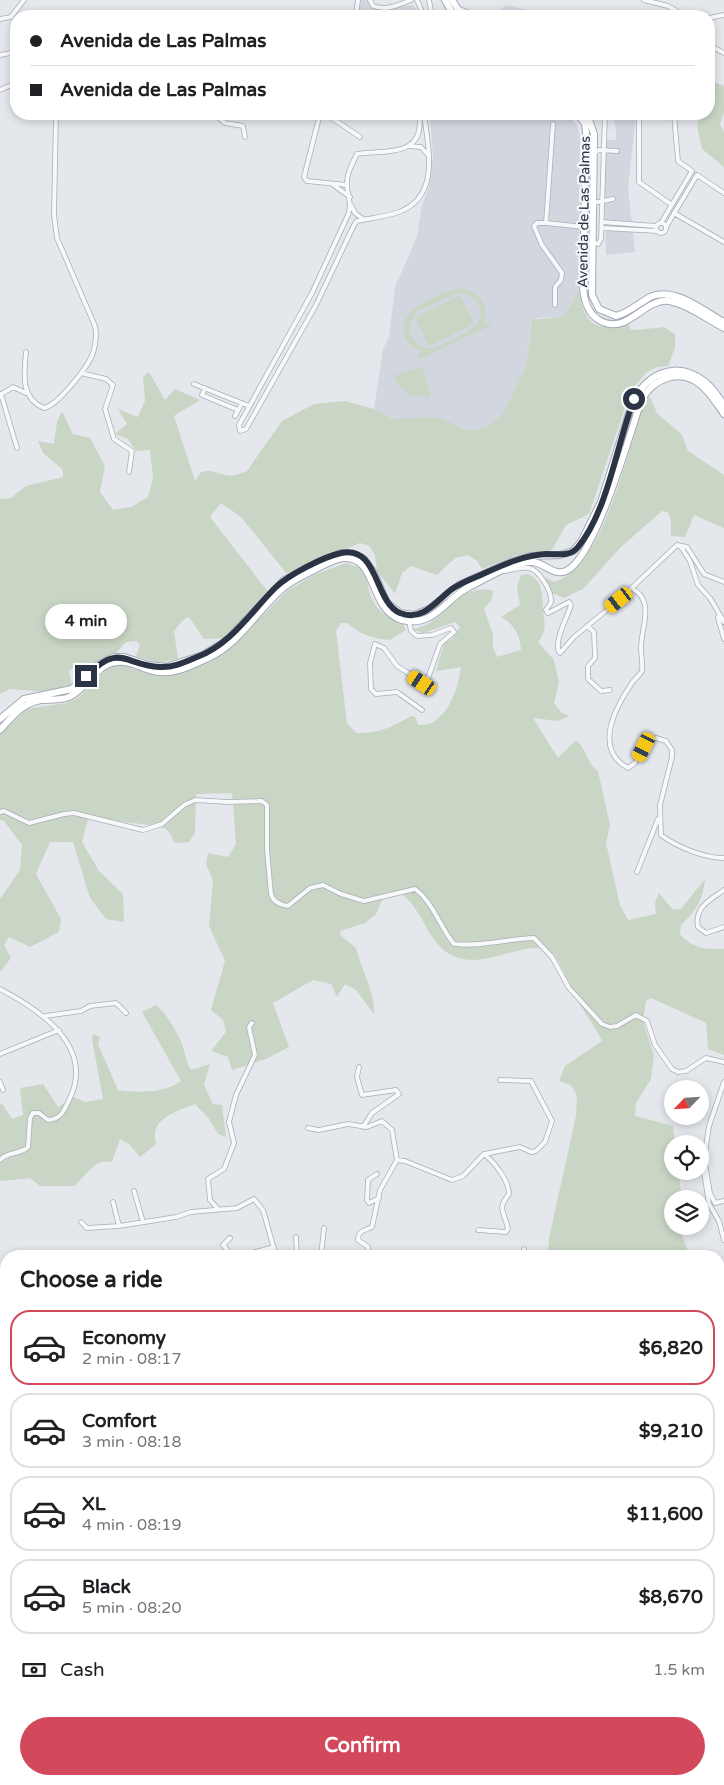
<!DOCTYPE html>
<meta charset="utf-8">
<style>
:root{--surface:#fff;--page:#f6f6f6;--text:#202124;--muted:#757577;--line:#e0e0e0;--accent:#d1495b}
body{margin:0;font-family:"Varela Round",sans-serif;background:var(--page);color:var(--text);height:100vh;display:flex;flex-direction:column;font-size:19px;white-space:nowrap}
*{box-sizing:border-box;margin:0}
p{font-size:16px;color:var(--muted)}
.icon{flex:none;width:28px;height:28px;fill:none;stroke:currentColor;stroke-width:2;stroke-linecap:round;stroke-linejoin:round}
.map{position:relative;flex:1;overflow:hidden}
.side{position:absolute;left:0px;top:1250px;width:725px;height:535px;display:flex;flex-direction:column;background:var(--surface);border-radius:20px 20px 0 0;box-shadow:0 2px 8px #0003}
.side>*{flex:none}
.guide{position:absolute;left:10px;top:10px;width:705px;height:110px;border-radius:20px;box-shadow:0 2px 8px #0003;display:grid;align-content:center;height:110px;padding:0 20px;background:var(--surface)}
.needle{width:32px;rotate:245deg}
.controls{position:absolute;left:664px;top:1080px;display:grid;gap:10px}
.controls a{display:grid;place-items:center;width:45px;height:45px;border-radius:50%;background:var(--surface);box-shadow:0 2px 8px #0003;font-size:25px}
.end{position:absolute;width:22px;height:22px;margin:-11px;border:6px solid #2b3445;background:#fff;box-shadow:0 0 0 2px #fff}
.from{border-radius:50%}
.bubble{position:absolute;height:35px;border-radius:18px;background:var(--surface);box-shadow:0 2px 8px #0003;font-size:16px;font-weight:800;line-height:35px;text-align:center}
.car{position:absolute;width:15px;height:30px;margin:-15px -8px;border-radius:6px;box-shadow:0 0 4px 1px #0007;background:linear-gradient(#f5c518 24%,#345 0 40%,#f5c518 0 76%,#345 0 86%,#f5c518 0)}
.guide b{display:flex;align-items:center;gap:18px;height:48px;font-size:19px}
.guide b+b{border-top:1px solid var(--line)}
.guide i{width:12px;height:12px;background:var(--text)}
ul{padding:0;list-style:none}
li{display:flex;align-items:center;gap:15px;height:75px;margin:0 10px 8px;padding:0 10px;border:2px solid var(--line);border-radius:20px}
li div{flex:1}
li b{display:block;font-size:19px}
li em{font-style:normal;font-weight:800}
li.active{border-color:var(--accent)}
li>.icon{width:45px;height:45px;stroke-width:1.5}
h2{padding:0 20px;font-size:22px;line-height:60px}
.pay{display:flex;align-items:center;gap:12px;height:55px;padding:0 20px;font-size:19px}
.pay p{margin-inline-start:auto}
.cta{display:flex;gap:10px;margin-top:auto;padding:10px 20px}
.cta a{flex:1;height:58px;border-radius:30px;background:var(--accent);color:#fff;font-size:20px;font-weight:800;line-height:58px;text-align:center}
.map>svg:first-child{display:block}
.built{fill:#d2d6de}
.green{fill:#c9d6c5;fill-rule:evenodd}
.lines{fill:none;stroke-linecap:round;stroke-linejoin:round}
.stream{stroke:#9fb4cc;stroke-width:1}
.minor-casing{stroke:#a9aeb7;stroke-width:5.5}
.primary-casing{stroke:#a3abb8;stroke-width:8}
.minor{stroke:#f7f8fa;stroke-width:4}
.primary{stroke:#fff;stroke-width:6}
.route{stroke:#2b3445;stroke-width:6}
.labels{text-anchor:middle;dominant-baseline:central;stroke-width:4.5;stroke-linejoin:round;paint-order:stroke}
.street-label{font-size:14px;fill:#2b3445;stroke:#f4f6f9}
</style>
<div class="map">
<svg width="724" height="1785" viewBox="0 0 724 1785">
<rect width="100%" height="100%" fill="#e4e7ec"/>
<path class="built" d="M359 0H368L372 7 380 10 413 5 419 16H357Z
M506 5 555 16H493Z
M430 114H566L577 125 580 136 579 289 564 316 537 318 531 323 526 366 503 413 490 425 475 430 464 429 444 419H393L374 409 383 349 389 337 395 287 417 237 422 205 428 190 433 158Z
M613 114H636L628 188 635 252 606 255 604 195 607 140H616V131Z"/>
<path class="green" d="M709 80 724 86V113L720 124 724 132V167L702 149 697 126 700 114H709Z
M456 289C477 286 490 304 484 324L488 322 490 326 420 359 418 355 422 352C413 349 406 343 404 333 399 308 437 294 456 289ZM457 294C473 291 488 309 477 324 472 331 442 345 433 348 427 349 422 347 418 345L409 332 411 320 418 311Z
M579 289C583 322 595 334 629 324L630 329 637 330 664 327 675 334V348L668 366 657 367 647 372 631 390 589 514 566 525 552 550 517 555 482 569 477 561 468 555 455 558 437 575 411 566 402 573 395 594 377 571 375 555 369 546 360 543 287 574 241 517 221 503 210 517 269 593 225 638 204 639 189 617 183 620 174 631 178 659 158 663 136 656 140 646 137 641 126 642 115 654 106 657 91 667 76 663 69 672 72 686 49 692 10 689 0 694V499L11 498 26 486 63 477V470L43 453 38 441 54 444 57 422 62 411 73 434 90 438 105 466 100 492 113 510 131 507 148 497 153 478 150 450 136 451 128 439 115 434 127 424 118 409 138 417 145 401 143 377 149 372 165 400 175 389 200 400 174 416 195 481 201 472C214 469 215 473 226 475 233 477 241 473 247 471L282 421 314 404 345 401 374 409 393 419 432 417 444 419 464 429 475 430 490 425 503 413 526 366 532 320 564 316Z
M460 295 474 324 429 346 415 317Z
M422 367 431 396C413 400 401 392 393 376Z
M650 397 657 413 682 435 688 451 724 475V528L694 515 685 537 671 536V520L668 512 662 511 620 548 583 589 564 598 552 593 545 577 554 582C602 568 626 457 641 413L647 398Z
M346 563 361 568C367 575 367 582 369 591 374 609 386 618 403 624L406 630 390 640C372 638 361 635 347 623H341L336 631 347 723 356 733C378 734 392 727 411 716L415 717 418 725C446 727 458 690 461 667L436 671 444 643 453 638 460 627 455 622 423 633 412 629C447 625 455 581 493 591L492 599 484 609 493 634V647L497 657 521 650C520 635 514 624 501 617L520 605 517 587 521 575 528 574C543 580 542 595 543 608 544 622 548 630 538 642L554 660 559 682 554 703 562 713 569 716 558 721 533 718 558 758 576 740C587 749 586 763 598 771L610 825 606 843 620 905 628 920 656 914 655 903 659 893 673 910 681 909 705 879C704 898 695 913 681 925L680 934C694 949 703 949 724 949V1055L708 1049 706 1023 651 998 646 1001 643 1021 654 1055 651 1079 636 1103 635 1116 673 1126 675 1144H672V1171H678L682 1199H672V1226H678L688 1251V1256H548L549 1238 576 1116 577 1096 571 1085 559 1081 565 1066 602 1041C596 1027 586 1016 579 1003 571 987 564 970 554 954 549 952 542 948 536 948 510 949 479 968 453 956 426 943 423 907 399 892L382 900 376 914 365 923 340 931 341 936 356 948C361 969 375 992 374 1014L356 990 345 984 337 997 331 984 313 980 273 1003 289 1047 266 1059 232 1070 228 1057 211 1051 226 1032 223 1020 211 1010 225 961 209 926 213 880 206 864 208 853 228 857 236 844 232 793 196 794 195 833 189 842 175 843C172 838 170 832 166 829 162 825 98 819 88 819L82 842 99 871 123 894 124 922 106 919 90 898 73 842H50L36 874 61 919 59 932 30 947 9 937 4 945 11 958 0 972V899L20 870 22 845 3 820H0V735L26 709 66 703 78 698 107 669 114 666 120 665 155 675 168 676 210 660 234 645 287 591 314 575Z
M156 1005C167 1014 176 1030 182 1044 185 1053 186 1062 191 1070L210 1064 204 1085 213 1104 222 1105 226 1137 218 1134 210 1120 195 1104C182 1109 158 1116 155 1132 154 1135 156 1141 156 1144L140 1157 129 1144 120 1139 112 1162C94 1159 87 1174 75 1186H40L30 1178 0 1181V1104L3 1105 12 1119 23 1115 20 1088 43 1084 58 1107 74 1097 85 1102 103 1099 92 1039 93 1034 100 1037 98 1044 118 1090C136 1093 166 1093 181 1081L142 1012Z"/>
<g class="lines">
<path class="stream" d="M0 1480 3 1484 0 1485
M0 1514 4 1521H0
M0 1527 2 1528
M2 1537 6 1545
M719 1764 724 1773
M41 1785 39 1781 41 1779"/>
<g class="minor-casing">
<path id="minor" d="M370 0 373 6C386 11 399 5 411 0
M417 0 424 16
M429 0 432 16
M644 0 668 6 685 16
M457 8 477 16
M356 16 358 0
M709 18 724 15
M0 19 11 17 24 0
M709 45 724 53
M0 55 16 52
M0 90 16 83
M214 114 225 123 243 126 245 137
M320 114 304 177 307 181 347 185
M326 114 360 137
M419 114C426 157 387 150 357 154 352 164 346 175 347 186 348 197 352 204 348 215L312 293 239 425 240 431 246 429 316 305 354 225 357 221C371 218 385 217 399 212 441 196 428 148 424 114
M639 114V182L672 205
M553 124 546 223 584 227
M409 146 421 147 428 155
M594 153 599 150 617 151
M332 184 350 197
M593 203 613 199
M351 205 355 213 364 220
M674 213 724 242
M602 222 656 226
M546 223H537L534 226 542 245 562 273 561 280 555 287V305
M661 223 692 171 678 161 674 114
M656 228a5 5 0 1 1 10 0a5 5 0 1 1-10 0Z
M666 227 697 175 724 193
M602 228 658 231
M593 242 598 244 601 239 605 114
M26 352C24 373 20 398 44 408 58 405 88 367 93 353 96 344 97 336 95 326L57 238 54 215 56 114
M81 373 106 379 113 385 105 409 114 439 132 451 129 472
M194 384 249 406
M205 388 202 395 238 410
M1 394 17 448
M0 395 13 387 26 393
M235 416 242 403
M677 545 681 547 690 561 698 585 710 598 724 622
M505 571C512 570 522 567 529 568 539 570 551 590 551 600 552 604 548 606 546 610L548 613 569 602 571 605C568 616 552 644 560 653L574 637 619 600 677 545 687 547 704 574 724 582
M631 588C656 600 641 627 641 648 641 656 643 663 642 671 639 676 635 679 632 683 615 708 593 749 628 768L635 763 648 741 656 738 666 741 672 750V757L660 805 661 835C677 847 704 858 724 858
M719 614 718 618 724 639
M409 621 411 631 417 636 432 635 451 628 454 632 440 644 427 681 424 683 397 666 384 648 375 644 370 663 371 689 376 694 397 692 422 710
M587 626 594 632 595 658 588 666V679L601 691 610 690
M0 812 4 811 29 823 64 814 74 813 143 830 162 824 184 805 195 800 228 802 262 801 267 805V850L271 894C273 902 281 905 288 906L310 888 323 885 341 894 364 901 415 889C433 902 440 927 454 944 481 947 507 939 534 938L552 957 569 988 602 1024 610 1027 617 1026 636 1015 647 1021 655 1045 672 1069 678 1072 686 1071 706 1058 724 1062
M637 872 658 819
M724 890C710 900 694 907 698 927L706 933 724 927
M0 989C40 1010 96 1047 69 1100 64 1111 61 1119 48 1120L39 1113H33L30 1118 28 1147C20 1155 8 1151 0 1160
M45 1016 81 1011 90 1006 116 1003 126 1013
M0 1054 59 1030
M359 1067 357 1077 362 1095 396 1090 399 1094 372 1113 363 1127
M0 1082 3 1090
M724 1082 709 1126 703 1166 709 1204 719 1221 724 1240
M308 1128 319 1130 348 1124 367 1127 382 1121 392 1130 397 1160
M704 1158 710 1193 715 1203 724 1201
M377 1174 368 1180 367 1200 369 1203 379 1198
M134 1191 143 1222
M113 1202 119 1226
M218 1209 210 1200 208 1179 224 1169 234 1143 229 1122 236 1095 255 1055 249 1027 252 1023
M81 1222 87 1228 119 1226 176 1217 191 1212 237 1208 254 1199 263 1210 276 1256
M478 1230 506 1232 508 1229C505 1212 496 1210 509 1194 509 1180 494 1162 484 1154
M296 1237 297 1256
M230 1238 223 1245 232 1256
M240 1256 274 1247
M289 1256H297
M321 1256 324 1228
M368 1256V1247L358 1240C358 1230 364 1231 372 1227L380 1190 397 1160 405 1161 452 1180 463 1176 484 1154 520 1147 531 1152 536 1151 545 1142 552 1121 531 1081 500 1080
M524 1256V1249
M0 1474 6 1479
M719 1528H724
M0 1536 6 1534
M0 1595 6 1594
M719 1616 724 1595
M719 1676 724 1674
M0 1686H6
M719 1713 724 1704
M0 1730 6 1710
M64 1779 70 1785
M209 1779 212 1785
M337 1779 339 1785
M473 1779V1785
M75 1785V1779
M100 1785 107 1779
M261 1785 262 1779
M359 1785 370 1779
M668 1785 672 1779
M702 1785 704 1779"/>
</g>
<g class="primary-casing">
<path id="primary" d="M445 0 454 16
M452 0 462 16
M578 114 585 124 586 132 583 287C584 300 587 313 599 320 627 337 643 298 669 301 687 304 708 320 724 328
M587 114 594 134 592 295 599 309 616 316C629 313 639 303 650 297 675 286 703 311 724 322
M0 719 24 699 72 689 98 665 113 657H124L149 665 166 667 203 655 226 641 284 580 340 553 354 554 364 559 374 573 387 603 400 613 414 615 429 609 459 585 513 561 531 556 560 555 573 551 581 542 601 502 631 407C643 376 674 358 704 381 713 387 718 397 724 405
M0 730C12 717 22 703 41 700 51 699 62 701 71 696 88 687 96 665 116 662 129 660 141 668 153 671 172 676 191 666 208 658 239 644 256 612 281 590 290 581 303 576 314 570 323 566 333 559 343 558 378 555 368 610 402 620 434 628 445 599 469 587 487 578 509 564 529 562 543 560 552 577 566 571 595 559 630 433 641 401 653 378 681 367 702 386 711 394 717 404 724 414"/>
</g>
<use href="#minor" class="minor"/>
<use href="#primary" class="primary"/>
</g>
<g class="lines">
<path class="route" d="M86 676C121 642 123 665 160 667 173 668 185 662 197 657 231 644 250 613 275 588 288 575 323 557 341 553 379 545 374 602 400 613 423 622 436 601 452 589 462 582 474 578 485 573 505 564 525 555 546 554 558 554 570 557 578 547 608 511 617 443 634 399"/>
</g>
<g class="labels">
<g class="street-label">
<text transform="translate(584 212) rotate(-89)">Avenida de Las Palmas</text>
</g>
</g>
</svg>
<div class="controls">
<a><svg class="needle" viewBox="-14 -14 28 28"><path d="M0-13l5 13h-10z" fill="#e53935"/><path d="M0 13l5-13h-10z" fill="#757577"/></svg></a>
<a><svg class="icon" aria-label="locate" viewBox="0 0 24 24"><circle cx="12" cy="12" r="6"/><path d="M12 2v4M12 18v4M2 12h4M18 12h4"/></svg></a>
<a><svg class="icon" aria-label="layers" viewBox="0 0 24 24"><path d="M12 4l9 5-9 5-9-5zM3 14l9 5 9-5"/></svg></a>
</div>
<i class="end from" style="left:634px;top:399px"></i>
<i class="end" style="left:86px;top:676px"></i>
<div class="bubble" style="left:45px;top:604px;width:82px">4 min</div>
<i class="car" style="left:619px;top:600px;rotate:232deg"></i>
<i class="car" style="left:422px;top:683px;rotate:304deg"></i>
<i class="car" style="left:644px;top:747px;rotate:207deg"></i>
<div class="guide">
<b><i class="from"></i>Avenida de Las Palmas</b>
<b><i></i>Avenida de Las Palmas</b>
</div>
<section class="side">
<h2>Choose a ride</h2>
<ul>
<li class="active"><svg class="icon" aria-label="car" viewBox="0 0 24 24"><path d="M5 17H2v-5l4-1 3-4h7l3 4 3 1v5h-3M9 17h6M6 11h13"/><circle cx="7" cy="17" r="2"/><circle cx="17" cy="17" r="2"/></svg><div><b>Economy</b><p>2 min · 08:17</p></div><em>$6,820</em></li>
<li><svg class="icon" aria-label="car" viewBox="0 0 24 24"><path d="M5 17H2v-5l4-1 3-4h7l3 4 3 1v5h-3M9 17h6M6 11h13"/><circle cx="7" cy="17" r="2"/><circle cx="17" cy="17" r="2"/></svg><div><b>Comfort</b><p>3 min · 08:18</p></div><em>$9,210</em></li>
<li><svg class="icon" aria-label="car" viewBox="0 0 24 24"><path d="M5 17H2v-5l4-1 3-4h7l3 4 3 1v5h-3M9 17h6M6 11h13"/><circle cx="7" cy="17" r="2"/><circle cx="17" cy="17" r="2"/></svg><div><b>XL</b><p>4 min · 08:19</p></div><em>$11,600</em></li>
<li><svg class="icon" aria-label="car" viewBox="0 0 24 24"><path d="M5 17H2v-5l4-1 3-4h7l3 4 3 1v5h-3M9 17h6M6 11h13"/><circle cx="7" cy="17" r="2"/><circle cx="17" cy="17" r="2"/></svg><div><b>Black</b><p>5 min · 08:20</p></div><em>$8,670</em></li>
</ul>
<div class="pay"><svg class="icon" aria-label="cash" viewBox="0 0 24 24"><path d="M3 7h18v10H3z"/><circle cx="12" cy="12" r="2"/></svg>Cash<p>1.5 km</p></div>
<div class="cta"><a>Confirm</a></div>
</section>
</div>
